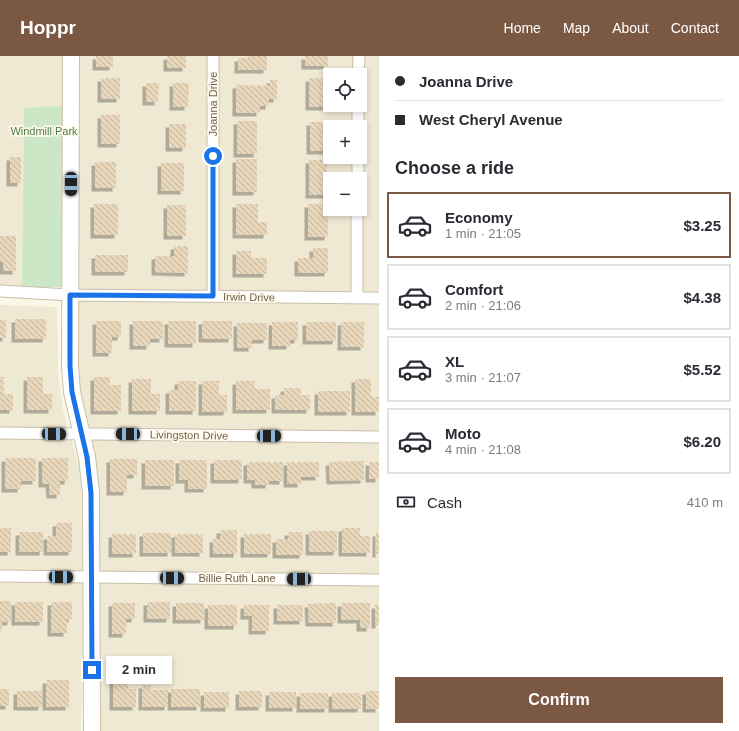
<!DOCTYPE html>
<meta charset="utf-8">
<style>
:root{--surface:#fff;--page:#f2f2f3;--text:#2b2b33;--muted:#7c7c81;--line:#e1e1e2;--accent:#7a5842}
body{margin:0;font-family:Arial,sans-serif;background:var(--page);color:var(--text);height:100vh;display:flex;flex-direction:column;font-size:15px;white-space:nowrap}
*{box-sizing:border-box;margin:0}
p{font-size:13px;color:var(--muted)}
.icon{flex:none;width:22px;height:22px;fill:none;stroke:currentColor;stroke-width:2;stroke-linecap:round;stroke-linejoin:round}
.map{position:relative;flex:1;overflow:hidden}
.panel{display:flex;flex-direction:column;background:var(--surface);width:360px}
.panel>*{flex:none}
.hud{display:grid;align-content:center;height:88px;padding:0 16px;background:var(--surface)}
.buttons{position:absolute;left:323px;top:12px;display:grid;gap:8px}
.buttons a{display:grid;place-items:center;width:44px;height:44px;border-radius:0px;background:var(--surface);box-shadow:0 2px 6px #0003;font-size:20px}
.end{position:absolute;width:18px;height:18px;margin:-9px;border:5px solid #1a73e8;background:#fff;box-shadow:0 0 0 2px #fff}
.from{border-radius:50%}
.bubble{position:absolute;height:28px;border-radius:0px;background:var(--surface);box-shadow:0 2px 6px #0003;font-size:13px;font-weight:600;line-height:28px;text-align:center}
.car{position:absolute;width:12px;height:24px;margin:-12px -6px;border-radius:5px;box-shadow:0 0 3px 1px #0007;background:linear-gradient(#222 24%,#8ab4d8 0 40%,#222 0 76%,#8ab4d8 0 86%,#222 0)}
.hud b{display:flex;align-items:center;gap:14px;height:38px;font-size:15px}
.hud b+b{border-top:1px solid var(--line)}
.hud i{width:10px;height:10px;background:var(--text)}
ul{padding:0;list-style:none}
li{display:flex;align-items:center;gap:12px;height:66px;margin:0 8px 6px;padding:0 8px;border:2px solid var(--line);border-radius:0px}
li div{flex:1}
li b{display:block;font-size:15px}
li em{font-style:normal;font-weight:600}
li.current{border-color:var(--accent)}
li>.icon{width:36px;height:36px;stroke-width:1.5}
h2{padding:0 16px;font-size:18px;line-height:48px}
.pay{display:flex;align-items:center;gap:10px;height:44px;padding:0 16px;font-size:15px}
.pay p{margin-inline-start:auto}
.button{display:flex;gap:8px;margin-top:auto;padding:8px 16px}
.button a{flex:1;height:46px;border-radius:0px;background:var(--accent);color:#fff;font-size:16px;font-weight:600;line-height:46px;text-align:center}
header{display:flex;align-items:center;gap:24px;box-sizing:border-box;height:56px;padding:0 20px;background:var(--accent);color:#fff}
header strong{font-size:19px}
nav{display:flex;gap:22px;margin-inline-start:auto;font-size:14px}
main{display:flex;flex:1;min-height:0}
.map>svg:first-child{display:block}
.residential{fill:#efe8d2;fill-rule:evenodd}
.park{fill:#cce7c6}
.building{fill:url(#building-back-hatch);filter:url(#shadow)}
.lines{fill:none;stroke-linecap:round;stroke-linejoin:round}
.street-casing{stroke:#c9beab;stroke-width:13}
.secondary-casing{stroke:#ccc0a9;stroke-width:18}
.street{stroke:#fff;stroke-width:11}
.secondary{stroke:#fff;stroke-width:16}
.route{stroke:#1a73e8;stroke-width:5}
.labels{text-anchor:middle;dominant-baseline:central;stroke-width:3.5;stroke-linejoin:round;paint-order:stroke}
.street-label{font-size:11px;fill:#72624d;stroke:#fefbec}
.park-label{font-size:11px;fill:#4d7c48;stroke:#fefbec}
</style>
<header>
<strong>Hoppr</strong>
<nav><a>Home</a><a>Map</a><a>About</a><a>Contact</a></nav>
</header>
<main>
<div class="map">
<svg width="379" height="675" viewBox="0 0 379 675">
<defs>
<pattern id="building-back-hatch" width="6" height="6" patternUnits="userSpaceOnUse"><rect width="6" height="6" fill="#e9d7bb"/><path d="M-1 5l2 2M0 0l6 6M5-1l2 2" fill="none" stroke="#c1b29a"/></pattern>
<filter id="shadow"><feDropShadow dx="-3.5" dy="3.5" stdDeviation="0" flood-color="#0004"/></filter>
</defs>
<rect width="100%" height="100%" fill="#fbf7e6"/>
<path class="residential" d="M0 0H379V675H99L97 415 84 358 77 313 79 49 24 53 22 231 0 230ZM330 19H360V49H330ZM330 71H360V101H330ZM330 123H360V153H330Z
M0 249 57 251 58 315 63 354 81 417 83 539 81 675H0Z"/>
<path class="park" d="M65 50 62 231H22L24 52Z"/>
<path class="building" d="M96 0H113V11H96Z
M167 0H186V12H167Z
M248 0H267V14H238V2H248Z
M305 0H328V10H305Z
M101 22H120V43H101Z
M309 22H329V51H309Z
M270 24H277V43H269V50H260V57H236V29L270 30Z
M146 27H159L158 46H146Z
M173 27H189L188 51H173Z
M101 59H120V88H101Z
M237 65H257V98H237Z
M310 66H328V95H310Z
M169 68H186V92H169Z
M10 101H21V127H10Z
M236 103H257V136H236Z
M309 104H327V139H309Z
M95 106H116V132H95Z
M161 107H184V135H161Z
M94 148H118V179H94Z
M236 148H258V166H267V179H236Z
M308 148H328V181H308Z
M167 149H186V180H167Z
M0 180H16V215H3V206H0Z
M174 190H188V217L155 216V200H174Z
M313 192H328V217H298V202H313Z
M236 195H251V202H267V218H236Z
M95 199H128V216H95Z
M15 263H46V283H15Z
M0 264H6V282H0Z
M96 265H121V281H112V297H96Z
M133 265H163V283H150V290H133Z
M168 265H196V288H168Z
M202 265H232V283H202Z
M272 266H298V284H290V290H272Z
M306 266H336V285H306Z
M341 266H364V291H341Z
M237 267H267V284H252V292H237Z
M0 321H4V338H13V354H0Z
M27 321H43V338H52V354H27Z
M94 321H110V329H121V355H94Z
M132 323H151V338H160V355H132Z
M355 323H371V341H379V356H355Z
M178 325H196V355H169V334H178Z
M202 325H219V339H227V356H202Z
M236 325H255V333H270V354H236Z
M284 332H301V339H310V354H275V339H284Z
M318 335H350V356H318Z
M5 402H36V425H21V433H5Z
M42 402H68V425H60V439H50L49 428H42Z
M110 403H137V419H127V436H110Z
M145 404H174V430H145Z
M179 404H207V433H188V424H179Z
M214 404H242V424H214Z
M364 405V424L330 425 329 406Z
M247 406H283V425H269V429H255V424H247Z
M287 406H319V421H301V428H287Z
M369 406H379V423H369Z
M56 467H72V496H47V480H56Z
M0 472H11V496H0Z
M342 472H360V480H370V497H342Z
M220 474H237V498H213V483H220Z
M309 475H337V496H309Z
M19 476H43V496H19Z
M288 476H303V499H276V483H288Z
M143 477H171V497H143Z
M376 477H379V498H376Z
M112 478H136V498H112Z
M175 478H203V497H175Z
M244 478H271V498H244Z
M0 545H11V566H2V575H0Z
M15 546H43V566H15Z
M51 546H72V563H67V577H51Z
M147 546H170V563H147Z
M112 547H135V563H126V578H112Z
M176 547H204V564H176Z
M336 547V567H309L308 548Z
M341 547H370V572H360V564H341Z
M208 549H237V570H208Z
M244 549H269V575H252V560H244Z
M277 549H303V565H277Z
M375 549H379V569H375Z
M113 622H128V633H136V651H113Z
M46 624H69V651H46Z
M142 629H151V634H168V651H142Z
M0 633H9V650H0Z
M171 633H200V651H171Z
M17 635H42V651H17Z
M239 635H262V651H239Z
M366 635H379V653H366Z
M204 636H229V652H204Z
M269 636H296V652H269Z
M300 637H328V653H300Z
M332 637H361V653H332Z"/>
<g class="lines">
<g class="street-casing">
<path id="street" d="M358 19 359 0
M358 71V49
M358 123V101
M0 235 70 239 379 242
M213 240V0
M357 242V153
M0 377 379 381
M0 520 379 524"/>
</g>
<g class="secondary-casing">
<path id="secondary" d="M71 0 70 310 72 336 87 401 91 437 92 675"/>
</g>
<use href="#street" class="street"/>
<use href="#secondary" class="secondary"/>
</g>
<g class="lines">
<path class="route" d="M92 614 91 437 87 401 72 336 70 310V239L213 240V100"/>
</g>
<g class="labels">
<g class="street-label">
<text transform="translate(213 48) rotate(-90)">Joanna Drive</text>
<text transform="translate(249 241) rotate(1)">Irwin Drive</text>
<text transform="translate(189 379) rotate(1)">Livingston Drive</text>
<text x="237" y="522">Billie Ruth Lane</text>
</g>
<g class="park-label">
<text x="44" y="75">Windmill Park</text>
</g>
</g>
</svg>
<div class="buttons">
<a><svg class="icon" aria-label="locate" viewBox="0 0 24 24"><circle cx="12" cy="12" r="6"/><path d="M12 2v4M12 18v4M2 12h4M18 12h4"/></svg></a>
<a>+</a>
<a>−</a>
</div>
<i class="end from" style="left:213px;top:100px"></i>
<i class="end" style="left:92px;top:614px"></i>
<div class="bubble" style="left:106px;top:600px;width:66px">2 min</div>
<i class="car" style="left:71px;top:128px;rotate:180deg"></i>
<i class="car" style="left:54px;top:378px;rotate:91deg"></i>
<i class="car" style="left:128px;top:378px;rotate:271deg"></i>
<i class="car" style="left:269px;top:380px;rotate:90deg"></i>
<i class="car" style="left:61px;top:521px;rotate:91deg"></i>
<i class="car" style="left:172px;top:522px;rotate:91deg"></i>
<i class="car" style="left:299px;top:523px;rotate:270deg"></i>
</div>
<section class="panel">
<div class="hud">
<b><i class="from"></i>Joanna Drive</b>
<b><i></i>West Cheryl Avenue</b>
</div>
<h2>Choose a ride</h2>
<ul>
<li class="current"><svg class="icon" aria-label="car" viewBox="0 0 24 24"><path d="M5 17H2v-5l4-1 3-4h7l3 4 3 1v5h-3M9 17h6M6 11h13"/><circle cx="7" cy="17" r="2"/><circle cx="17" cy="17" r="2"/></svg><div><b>Economy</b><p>1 min · 21:05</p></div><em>$3.25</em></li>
<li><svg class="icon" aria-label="car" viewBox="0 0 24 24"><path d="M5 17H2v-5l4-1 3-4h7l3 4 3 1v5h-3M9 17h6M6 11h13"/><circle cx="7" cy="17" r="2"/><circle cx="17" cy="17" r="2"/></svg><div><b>Comfort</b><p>2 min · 21:06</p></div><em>$4.38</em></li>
<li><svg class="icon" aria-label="car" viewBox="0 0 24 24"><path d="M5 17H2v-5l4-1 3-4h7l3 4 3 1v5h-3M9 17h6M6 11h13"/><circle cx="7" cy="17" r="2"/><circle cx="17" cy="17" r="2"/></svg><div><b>XL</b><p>3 min · 21:07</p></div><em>$5.52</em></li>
<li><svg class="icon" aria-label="car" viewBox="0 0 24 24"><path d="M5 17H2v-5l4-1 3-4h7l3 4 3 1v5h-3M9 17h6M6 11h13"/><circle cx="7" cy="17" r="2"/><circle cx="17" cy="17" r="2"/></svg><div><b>Moto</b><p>4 min · 21:08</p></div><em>$6.20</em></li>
</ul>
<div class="pay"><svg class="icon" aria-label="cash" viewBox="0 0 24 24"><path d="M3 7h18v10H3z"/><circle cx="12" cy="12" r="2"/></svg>Cash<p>410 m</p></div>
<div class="button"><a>Confirm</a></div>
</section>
</main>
